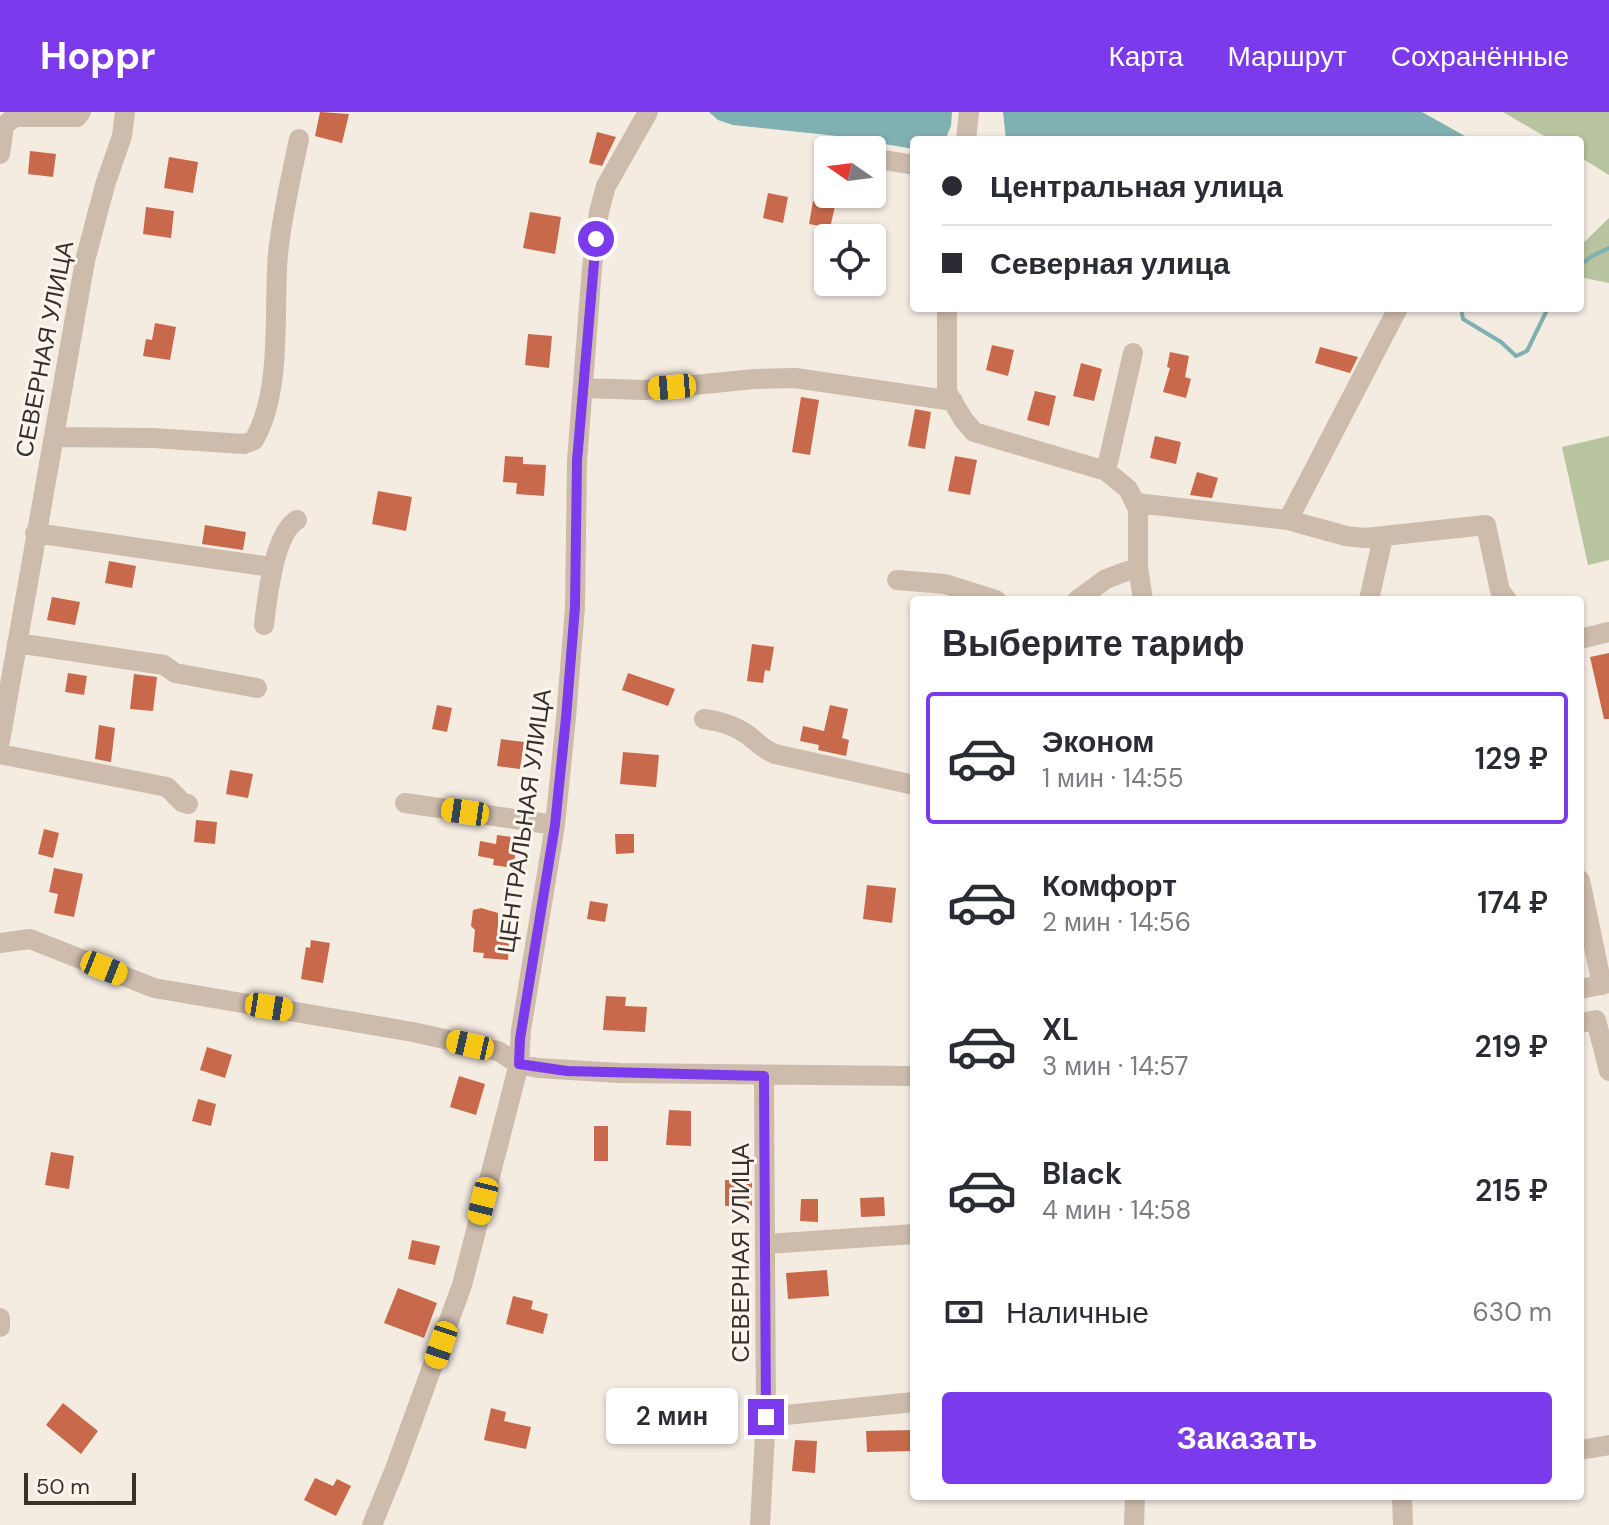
<!DOCTYPE html>
<html lang="ru">
<meta charset="utf-8">
<style>
:root{--surface:#fff;--page:#f2f2f3;--text:#2b2b33;--muted:#7c7c81;--line:#e1e1e2;--accent:#7c3aed}
body{margin:0;font-family:"DM Sans",sans-serif;background:var(--page);color:var(--text);height:100vh;display:flex;flex-direction:column;font-size:30px;white-space:nowrap}
*{box-sizing:border-box;margin:0}
p{font-size:26px;color:var(--muted)}
.icon{flex:none;width:44px;height:44px;fill:none;stroke:currentColor;stroke-width:2;stroke-linecap:round;stroke-linejoin:round}
.map{position:relative;flex:1;overflow:hidden}
.side{position:absolute;left:910px;top:484px;width:674px;height:904px;display:flex;flex-direction:column;background:var(--surface);border-radius:8px;box-shadow:0 2px 6px #0004}
.side>*{flex:none}
.guide{position:absolute;left:910px;top:24px;width:674px;height:176px;border-radius:8px;box-shadow:0 2px 6px #0004;display:grid;align-content:center;height:176px;padding:0 32px;background:var(--surface)}
.needle{width:52px;rotate:284deg}
.fabs{position:absolute;left:814px;top:24px;display:grid;gap:16px}
.fabs a{display:grid;place-items:center;width:72px;height:72px;border-radius:8px;background:var(--surface);box-shadow:0 2px 6px #0004;font-size:40px}
.scale{position:absolute;left:24px;bottom:20px;width:112px;box-sizing:border-box;padding-left:8px;border:4px solid #3b302b;border-top:0;font-size:22px;line-height:28px;white-space:nowrap;color:#3b302b;-webkit-text-stroke:6px #fbf5ee;paint-order:stroke}
.end{position:absolute;width:36px;height:36px;margin:-18px;border:10px solid #7c3aed;background:#fff;box-shadow:0 0 0 4px #fff}
.from{border-radius:50%}
.bubble{position:absolute;height:56px;border-radius:8px;background:var(--surface);box-shadow:0 2px 6px #0004;font-size:26px;font-weight:600;line-height:56px;text-align:center}
.car{position:absolute;width:24px;height:48px;margin:-24px -12px;border-radius:10px;box-shadow:0 0 6px 2px #0007;background:linear-gradient(#f5c518 24%,#345 0 40%,#f5c518 0 76%,#345 0 86%,#f5c518 0)}
.guide b{display:flex;align-items:center;gap:28px;height:76px;font-size:30px}
.guide b+b{border-top:2px solid var(--line)}
.guide i{width:20px;height:20px;background:var(--text)}
ul{padding:0;list-style:none}
li{display:flex;align-items:center;gap:24px;height:132px;margin:0 16px 12px;padding:0 16px;border:4px solid transparent;border-radius:8px}
li div{flex:1}
li b{display:block;font-size:30px}
li em{font-style:normal;font-weight:600}
li.active{border-color:var(--accent)}
li>.icon{width:72px;height:72px;stroke-width:1.5}
h2{padding:0 32px;font-size:36px;line-height:96px}
.pay{display:flex;align-items:center;gap:20px;height:88px;padding:0 32px;font-size:30px}
.pay p{margin-inline-start:auto}
.primary-button{display:flex;gap:16px;margin-top:auto;padding:16px 32px}
.primary-button a{flex:1;height:92px;border-radius:8px;background:var(--accent);color:#fff;font-size:32px;font-weight:600;line-height:92px;text-align:center}
header{display:flex;align-items:center;gap:48px;box-sizing:border-box;height:112px;padding:0 40px;background:var(--accent);color:#fff}
header strong{font-size:38px}
nav{display:flex;gap:44px;margin-inline-start:auto;font-size:28px}
.map>svg:first-child{display:block}
.green{fill:#b8c4a0}
.water{fill:#7fb0b2}
.lines{fill:none;stroke-linecap:round;stroke-linejoin:round}
.stream{stroke:#7fb0b2;stroke-width:4}
.building{fill:#c8694b}
.minor{stroke:#cdbbac;stroke-width:20}
.route{stroke:#7c3aed;stroke-width:10}
.labels{text-anchor:middle;dominant-baseline:central;stroke-width:6;stroke-linejoin:round;paint-order:stroke}
.street-label{font-size:24px;fill:#3b302b;stroke:#fbf5ee}
</style>
<header>
<strong>Hoppr</strong>
<nav><a>Карта</a><a>Маршрут</a><a>Сохранённые</a></nav>
</header>
<div class="map">
<svg width="1609" height="1413" viewBox="0 0 1609 1413">
<rect width="100%" height="100%" fill="#f4ebe1"/>
<path class="green" d="M1503 0H1609V63L1580 45V28H1551Z
M1609 106V171L1580 165V134Z
M1609 324V448L1588 453 1562 335Z"/>
<path class="water" d="M709 0H952L951 14 945 28H914V37L837 24 733 13 718 8Z
M1003 0H1422L1472 28H1006Z"/>
<g class="lines">
<path class="stream" d="M1580 153 1592 144 1609 136
M1461 196 1463 207 1501 230 1516 244 1527 239 1548 196"/>
</g>
<path class="building" d="M320 0 349 2 342 31 315 24Z
M597 20 616 25 602 54 589 51Z
M30 39 56 42 53 65 28 62Z
M169 45 198 50 193 81 164 76Z
M768 81 788 85 783 111 763 106Z
M813 89 835 94 830 116 809 112Z
M146 95 174 99 171 126 143 122Z
M530 100 561 105 555 142 523 136Z
M155 211 176 215 170 248 143 244 146 227 152 228Z
M528 222 552 224 549 256 525 253Z
M992 233 1014 238 1008 264 986 258Z
M1320 235 1358 245 1350 261 1315 251Z
M1170 240 1189 244 1185 265 1191 267 1186 286 1163 280 1170 256 1167 255Z
M1081 251 1102 257 1094 289 1073 284Z
M1035 279 1056 284 1049 314 1027 308Z
M801 285 819 288 810 343 792 340Z
M915 297 931 300 925 337 908 334Z
M1155 324 1181 330 1176 352 1150 346Z
M505 344 523 345V352L546 353 544 384 516 382 517 371 503 370Z
M955 344 977 348 970 383 948 379Z
M1197 360 1218 366 1212 386 1190 383Z
M378 379 412 385 406 419 372 412Z
M205 413 246 420 243 438 202 432Z
M109 449 136 454 132 476 105 471Z
M52 485 80 490 75 513 47 508Z
M752 532 774 535 770 559 765 558 763 571 747 569Z
M1609 541V607H1604L1590 545Z
M68 561 87 564 84 583 65 580Z
M628 561 675 577 668 594 622 578Z
M134 562 157 565 153 599 130 597Z
M437 593 452 596 447 620 432 617Z
M830 593 848 597 842 626 849 628 846 644 818 638 819 633 800 629 803 614 824 619Z
M99 613 115 616 111 650 95 647Z
M501 627 524 630 520 657 497 654Z
M623 640 659 643 656 675 620 672Z
M230 658 253 662 248 686 226 682Z
M196 708 217 710 215 732 194 730Z
M44 717 59 721 53 746 38 742Z
M615 722H634V741L616 742Z
M497 723 518 726 513 756 493 753 494 747 478 744 480 729 496 732Z
M54 756 83 762 74 805 54 801 58 782 49 780Z
M867 773 896 776 892 811 863 807Z
M590 789 608 792 605 810 587 807Z
M481 796 498 801V827L509 832 508 848 483 846 484 841 473 840 475 818 471 814 473 798Z
M311 828 330 831 323 871 301 867 306 835 310 836Z
M606 884 626 885 625 894 647 895 645 920 603 918Z
M207 935 232 943 225 966 200 958Z
M459 964 485 972 476 1003 450 995Z
M198 987 216 992 211 1014 192 1009Z
M669 998 691 999V1034L666 1033Z
M594 1014H608V1049H594Z
M51 1040 74 1044 69 1077 45 1073Z
M725 1068H752V1094H725Z
M884 1085 885 1104 861 1105 860 1086Z
M801 1087H818V1110L800 1109Z
M412 1128 440 1134 435 1153 408 1147Z
M827 1158 829 1184 788 1187 786 1161Z
M398 1176 437 1191 424 1226 384 1211Z
M513 1184 533 1189 531 1197 548 1202 543 1222 506 1212Z
M63 1291 98 1319 81 1342 46 1313Z
M491 1296 506 1300 504 1309 531 1315 526 1337 484 1328Z
M914 1318V1339L867 1340 866 1319Z
M795 1328 817 1329 815 1361 792 1359Z
M315 1366 333 1374 337 1367 351 1374 336 1404 304 1388Z"/>
<g class="lines">
<path class="minor" d="M966 28 969 0
M0 42 4 14 14 5H77L81 0
M872 46 914 53
M947 196V280L963 307 974 320 1106 359 1128 377 1138 397V455L1143 488
M583 276 644 278 754 267 795 266 953 289
M54 325 153 326 244 332 254 328C283 278 273 198 278 142 282 103 291 65 299 27
M1106 359 1133 241
M1136 391 1288 408 1346 424 1365 426 1486 413 1500 479 1507 488
M1288 408 1398 196
M35 421 271 455
M897 468 945 472 996 488
M1077 488 1106 467 1138 455
M1369 488 1383 425
M264 513C267 487 274 421 297 408
M1580 527 1609 520
M17 531 164 553 175 561 257 576
M704 607C721 609 734 613 748 623 757 630 764 638 775 642L914 673
M0 629 85 149 105 73 122 24 125 0
M0 642 167 675 182 690 188 692
M405 691 555 713
M1580 768 1602 873
M0 831 30 827 154 876 413 920 498 939 519 952 538 956 619 961 914 964
M1580 877 1609 871
M1580 911 1596 908 1609 959
M767 1132 914 1122
M0 1206V1215
M766 1305 914 1290
M1580 1338 1609 1333
M1402 1384 1403 1413
M372 1413 395 1357 462 1173 519 952 521 918 555 713 566 606 575 495 577 349 592 155 599 100 606 74 648 0
M760 1413 766 1305 764 964
M1134 1413 1135 1384"/>
</g>
<g class="lines">
<path class="route" d="M596 127 577 349 575 495 566 606 555 713 520 927 519 952 567 959 764 964 766 1305"/>
</g>
<g class="labels">
<g class="street-label">
<text transform="translate(44 237) rotate(-79)">СЕВЕРНАЯ УЛИЦА</text>
<text transform="translate(524 709) rotate(-82)">ЦЕНТРАЛЬНАЯ УЛИЦА</text>
<text transform="translate(740 1141) rotate(-90)">СЕВЕРНАЯ УЛИЦА</text>
</g>
</g>
</svg>
<div class="fabs">
<a><svg class="needle" viewBox="-14 -14 28 28"><path d="M0-13l5 13h-10z" fill="#e53935"/><path d="M0 13l5-13h-10z" fill="#7c7c81"/></svg></a>
<a><svg class="icon" aria-label="locate" viewBox="0 0 24 24"><circle cx="12" cy="12" r="6"/><path d="M12 2v4M12 18v4M2 12h4M18 12h4"/></svg></a>
</div>
<div class="scale">50 m</div>
<i class="end from" style="left:596px;top:127px"></i>
<i class="end" style="left:766px;top:1305px"></i>
<div class="bubble" style="left:606px;top:1276px;width:132px">2 мин</div>
<i class="car" style="left:672px;top:275px;rotate:265deg"></i>
<i class="car" style="left:465px;top:700px;rotate:278deg"></i>
<i class="car" style="left:104px;top:856px;rotate:112deg"></i>
<i class="car" style="left:269px;top:895px;rotate:99deg"></i>
<i class="car" style="left:470px;top:933px;rotate:283deg"></i>
<i class="car" style="left:483px;top:1089px;rotate:194deg"></i>
<i class="car" style="left:441px;top:1233px;rotate:199deg"></i>
<div class="guide">
<b><i class="from"></i>Центральная улица</b>
<b><i></i>Северная улица</b>
</div>
<section class="side">
<h2>Выберите тариф</h2>
<ul>
<li class="active"><svg class="icon" aria-label="car" viewBox="0 0 24 24"><path d="M5 17H2v-5l4-1 3-4h7l3 4 3 1v5h-3M9 17h6M6 11h13"/><circle cx="7" cy="17" r="2"/><circle cx="17" cy="17" r="2"/></svg><div><b>Эконом</b><p>1 мин · 14:55</p></div><em>129 ₽</em></li>
<li><svg class="icon" aria-label="car" viewBox="0 0 24 24"><path d="M5 17H2v-5l4-1 3-4h7l3 4 3 1v5h-3M9 17h6M6 11h13"/><circle cx="7" cy="17" r="2"/><circle cx="17" cy="17" r="2"/></svg><div><b>Комфорт</b><p>2 мин · 14:56</p></div><em>174 ₽</em></li>
<li><svg class="icon" aria-label="car" viewBox="0 0 24 24"><path d="M5 17H2v-5l4-1 3-4h7l3 4 3 1v5h-3M9 17h6M6 11h13"/><circle cx="7" cy="17" r="2"/><circle cx="17" cy="17" r="2"/></svg><div><b>XL</b><p>3 мин · 14:57</p></div><em>219 ₽</em></li>
<li><svg class="icon" aria-label="car" viewBox="0 0 24 24"><path d="M5 17H2v-5l4-1 3-4h7l3 4 3 1v5h-3M9 17h6M6 11h13"/><circle cx="7" cy="17" r="2"/><circle cx="17" cy="17" r="2"/></svg><div><b>Black</b><p>4 мин · 14:58</p></div><em>215 ₽</em></li>
</ul>
<div class="pay"><svg class="icon" aria-label="cash" viewBox="0 0 24 24"><path d="M3 7h18v10H3z"/><circle cx="12" cy="12" r="2"/></svg>Наличные<p>630 m</p></div>
<div class="primary-button"><a>Заказать</a></div>
</section>
</div>
